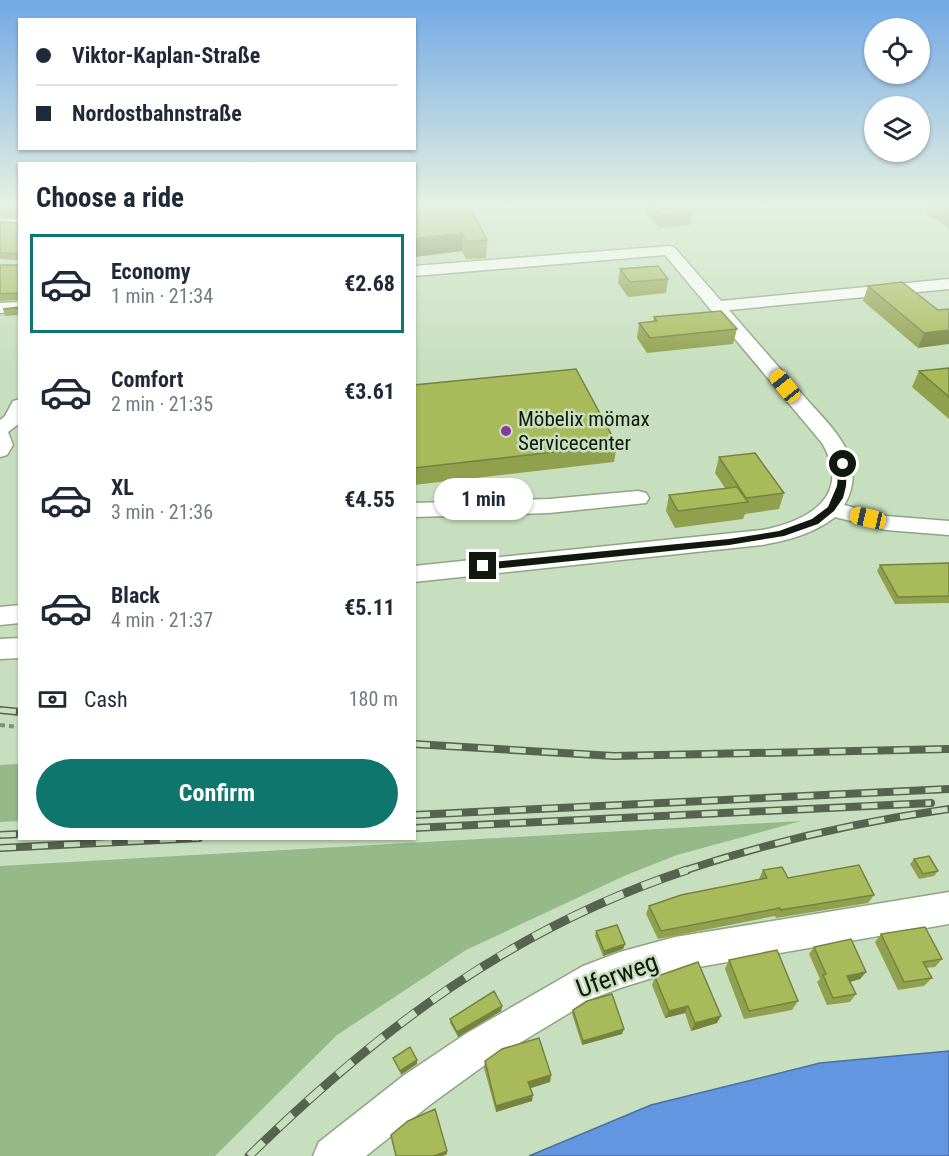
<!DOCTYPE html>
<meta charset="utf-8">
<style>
:root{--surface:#fff;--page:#f2f2f3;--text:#1f2937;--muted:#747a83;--line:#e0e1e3;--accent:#0f766e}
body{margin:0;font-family:"Roboto Condensed",sans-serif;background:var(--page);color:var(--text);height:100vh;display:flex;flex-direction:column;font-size:22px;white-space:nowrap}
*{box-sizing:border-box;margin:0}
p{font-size:20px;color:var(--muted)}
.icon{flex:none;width:33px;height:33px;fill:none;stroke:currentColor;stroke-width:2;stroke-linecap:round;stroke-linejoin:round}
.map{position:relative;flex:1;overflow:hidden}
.drawer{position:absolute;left:18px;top:162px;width:398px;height:678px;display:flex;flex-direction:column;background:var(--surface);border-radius:0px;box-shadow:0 2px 4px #0004}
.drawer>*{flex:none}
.guide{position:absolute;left:18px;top:18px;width:398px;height:132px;border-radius:0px;box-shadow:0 2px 4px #0004;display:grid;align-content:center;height:132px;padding:0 18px;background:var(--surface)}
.tools{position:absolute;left:864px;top:18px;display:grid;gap:12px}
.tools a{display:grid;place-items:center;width:66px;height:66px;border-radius:50%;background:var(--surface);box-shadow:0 2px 4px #0004;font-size:30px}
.end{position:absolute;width:27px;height:27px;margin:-14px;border:8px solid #11190e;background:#fff;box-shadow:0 0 0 3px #fff}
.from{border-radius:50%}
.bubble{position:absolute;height:42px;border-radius:21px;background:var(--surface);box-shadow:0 2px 4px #0004;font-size:20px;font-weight:700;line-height:42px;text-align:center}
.car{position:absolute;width:18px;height:36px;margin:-18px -9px;border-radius:8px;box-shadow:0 0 4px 2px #0007;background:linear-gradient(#f5c518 24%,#345 0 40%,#f5c518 0 76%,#345 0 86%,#f5c518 0)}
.guide b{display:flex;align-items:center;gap:21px;height:57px;font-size:22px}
.guide b+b{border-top:2px solid var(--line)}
.guide i{width:15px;height:15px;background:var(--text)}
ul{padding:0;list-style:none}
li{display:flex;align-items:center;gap:18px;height:99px;margin:0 12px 9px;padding:0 6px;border:3px solid transparent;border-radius:0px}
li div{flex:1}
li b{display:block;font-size:22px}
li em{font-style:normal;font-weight:700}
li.selected{border-color:var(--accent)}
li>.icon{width:54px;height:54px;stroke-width:1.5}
h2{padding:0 18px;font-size:27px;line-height:72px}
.pay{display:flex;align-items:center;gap:15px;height:66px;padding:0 18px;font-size:22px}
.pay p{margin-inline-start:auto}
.primary-button{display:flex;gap:12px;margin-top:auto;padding:12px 18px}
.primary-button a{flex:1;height:69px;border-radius:36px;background:var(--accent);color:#fff;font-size:24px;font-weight:700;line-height:69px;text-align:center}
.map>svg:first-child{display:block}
.green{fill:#95b989}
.water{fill:#6296e0;stroke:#4a70a1;stroke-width:1.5}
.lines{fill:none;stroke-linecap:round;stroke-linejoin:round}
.minor-casing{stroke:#8ea586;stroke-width:3}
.path{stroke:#809179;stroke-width:4;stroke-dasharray:5 4;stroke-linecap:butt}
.minor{fill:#fff;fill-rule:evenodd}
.rail-far1-casing{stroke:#55634f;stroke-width:8}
.rail-casing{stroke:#55634f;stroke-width:9}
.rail-far1{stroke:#c7dfbe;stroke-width:5;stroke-dasharray:16;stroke-linecap:butt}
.rail{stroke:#c7dfbe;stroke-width:7;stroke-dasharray:20;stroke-linecap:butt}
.wall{fill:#91a04d}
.shaded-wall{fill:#76823f}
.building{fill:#a9ba5a;stroke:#76823f;stroke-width:1.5}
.route{fill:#11190e}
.poi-dot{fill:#8934a2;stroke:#c7dfbe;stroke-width:2}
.labels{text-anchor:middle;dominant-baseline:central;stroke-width:5;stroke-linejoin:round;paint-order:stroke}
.poi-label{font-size:21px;fill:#11190e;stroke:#c7dfbe;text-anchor:start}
.near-street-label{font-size:26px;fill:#11190e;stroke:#c7dfbe}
</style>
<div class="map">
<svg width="949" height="1156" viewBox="0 0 949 1156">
<rect width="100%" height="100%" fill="#c7dfbe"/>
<path class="green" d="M19 764V821L0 822V765Z
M801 821 677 855 624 876 466 950 337 1035 215 1156H0V866Z"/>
<path class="water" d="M949 1051V1156H529L651 1105 820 1063Z"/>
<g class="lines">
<g class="minor-casing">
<path id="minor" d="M0 218 20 219V227L0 226Z
M669 246 674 247 721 301 949 279V289L729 310C753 338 778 366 802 394 819 414 843 435 851 461 855 476 852 493 844 505L886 516 949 521V535L886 530 835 517C813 534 789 540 762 545L414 582V566L762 530C809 521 853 496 822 443L665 255 414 276V266Z
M20 302V312L0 313V303Z
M20 399V423L8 432 13 445 7 455 0 457V420L5 416 13 401Z
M638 491 646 493 649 498 646 503 549 513 414 517V503L549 499Z
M20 605V623L0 625V607Z
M20 638V658L0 659V639Z
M949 892V924L675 971 620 988 594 998 493 1059 431 1104 366 1156H313L319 1142 403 1076 467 1033 583 966 620 952 675 937Z"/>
</g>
<path class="path" d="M0 725 20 727"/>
<use href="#minor" class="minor"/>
<g class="rail-far1-casing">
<path id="rail-far1" d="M0 710 20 712
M414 744 614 756 949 749
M414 815 949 789
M414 828 931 803
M0 835 20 834
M0 848 199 838
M683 871C770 842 858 822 949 809"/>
</g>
<g class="rail-casing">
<path id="rail" d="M249 1156C379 1029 512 928 687 870"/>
</g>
<use href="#rail-far1" class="rail-far1"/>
<use href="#rail" class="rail"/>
</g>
<path class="wall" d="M0 203H20V315L5 316 3 309 19 307V300L0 301V265H19V260L0 259V222L18 223 19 217 0 216Z
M414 203 487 240 486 258 466 259 462 251 414 257Z
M647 203H683L692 213 690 225 659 228 646 213Z
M928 203H949V229L925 212Z
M620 269 668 279 666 293 628 297 618 283Z
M868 286 938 310 918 348 863 301Z
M654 317 737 329 733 344 647 353 637 338 639 323 653 322Z
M949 368V419L912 387 919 371Z
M414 385 617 445 614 462 414 485Z
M719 457 784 493 779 509 745 514 743 519 675 528 666 511 669 495 725 488 715 473Z
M949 563V603L895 604 877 571 880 565Z
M914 859 938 871 934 876 919 879 910 864Z
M763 870 788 878 874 895 868 903 776 918 775 916 658 939 646 914 649 906 759 880V879Z
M596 931 625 944 623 949 603 956 595 936Z
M881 934 942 959 935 967 926 968 932 978 924 986 898 990 875 942Z
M814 947 866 972 860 979 850 982 856 994 850 1002 827 1005 817 982 820 979 809 954Z
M729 960 798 1001 792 1010 744 1019 725 969Z
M655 977 717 1023 691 1031 685 1013 665 1018 652 985Z
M502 1006 501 1011 458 1037 450 1023V1019Z
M573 1010 622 1034 582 1045 572 1014Z
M485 1061 551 1075 550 1082 530 1088 532 1101 496 1112 484 1068Z"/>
<path class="shaded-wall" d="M462 233V251L414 257V239Z
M949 330V344L918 348 924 333Z
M625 944 623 949 603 956 604 951Z
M866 972 860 979 842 984 847 976Z
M502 1006 501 1011 458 1037 457 1032Z
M688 1006 685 1013 665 1018 669 1011Z
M721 1016 717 1023 691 1031 695 1023Z
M624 1029 622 1034 582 1045 583 1041Z
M417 1060V1064L401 1075 400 1071Z
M551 1075 550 1082 528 1089V1082Z
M533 1095 532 1101 496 1112V1106Z
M447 1151V1154L443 1156H434Z"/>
<path class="building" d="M0 203H20V213L18 211 0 210Z
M414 203H468L487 240 466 241 462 233 414 239Z
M650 203H683L692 213 661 215Z
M939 203H949V210Z
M20 216V295L17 293 0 294V265H19V254L0 253V222L18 223Z
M658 266 668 279 630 282 620 269Z
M902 282 938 310 949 309V330L924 333 868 286Z
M20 299V308L3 309 19 307Z
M721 311 737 329 650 338 639 323 657 321 654 317Z
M949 368V397L919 371Z
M576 369 617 445 414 468V385Z
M755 453 784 493 746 498 719 457Z
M737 487 748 502 678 511 669 495Z
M949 563V596L898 597 880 565Z
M929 856 938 871 923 874 914 859Z
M859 865 874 895 780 910V908L661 931 649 906 681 895 767 878 763 870 782 867 788 878Z
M617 925 625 944 604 951 596 931Z
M925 927 942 959 923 962 932 978 904 982 881 934Z
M851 939 866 972 847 976 856 994 833 998 823 975 826 974 814 947Z
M777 950 798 1001 749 1011 729 960Z
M698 962 721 1016 695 1023 688 1006 669 1011 655 977Z
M494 991 502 1006 457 1032 450 1019Z
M612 994 624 1029 583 1041 573 1010 587 1001Z
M539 1038 551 1075 528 1082 533 1095 496 1106 485 1061 502 1049Z
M410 1047 417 1060 400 1071 393 1058Z
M435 1109 447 1151 434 1156H396L391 1135 408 1121Z"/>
<linearGradient id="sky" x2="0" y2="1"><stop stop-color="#72a8e5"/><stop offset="0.56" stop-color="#e6f1e2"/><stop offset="1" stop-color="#e6f1e2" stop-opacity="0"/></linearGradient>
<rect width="949" height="365" fill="url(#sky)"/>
<path class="route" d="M843 462 847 464 846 486 843 498 834 511 818 524 784 536 729 545 483 570 478 566 483 563 729 539 779 531 812 519 828 507 837 486 839 464Z"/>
<circle class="poi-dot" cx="506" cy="431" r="6"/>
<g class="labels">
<g class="poi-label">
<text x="518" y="419">Möbelix mömax<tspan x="518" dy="24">Servicecenter</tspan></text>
</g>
<g class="near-street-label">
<text transform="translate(617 975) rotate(-20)">Uferweg</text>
</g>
</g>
</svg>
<div class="tools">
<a><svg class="icon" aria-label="locate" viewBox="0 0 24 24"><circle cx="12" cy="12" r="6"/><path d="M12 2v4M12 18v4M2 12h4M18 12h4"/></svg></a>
<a><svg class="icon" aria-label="layers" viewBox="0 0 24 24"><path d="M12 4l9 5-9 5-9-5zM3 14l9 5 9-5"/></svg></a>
</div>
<i class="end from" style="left:843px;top:464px"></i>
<i class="end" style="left:483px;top:566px"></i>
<div class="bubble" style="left:434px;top:478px;width:99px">1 min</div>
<i class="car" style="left:785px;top:386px;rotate:321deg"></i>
<i class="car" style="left:868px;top:518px;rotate:283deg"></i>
<div class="guide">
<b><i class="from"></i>Viktor-Kaplan-Straße</b>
<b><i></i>Nordostbahnstraße</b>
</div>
<section class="drawer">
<h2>Choose a ride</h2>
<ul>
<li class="selected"><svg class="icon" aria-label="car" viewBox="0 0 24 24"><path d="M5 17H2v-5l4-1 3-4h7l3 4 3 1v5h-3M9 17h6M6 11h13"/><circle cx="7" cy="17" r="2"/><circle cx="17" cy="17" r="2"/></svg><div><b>Economy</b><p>1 min · 21:34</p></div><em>€2.68</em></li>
<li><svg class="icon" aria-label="car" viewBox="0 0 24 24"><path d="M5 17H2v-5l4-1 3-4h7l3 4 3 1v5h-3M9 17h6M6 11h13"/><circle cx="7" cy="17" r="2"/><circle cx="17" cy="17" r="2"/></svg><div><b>Comfort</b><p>2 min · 21:35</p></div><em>€3.61</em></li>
<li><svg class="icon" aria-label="car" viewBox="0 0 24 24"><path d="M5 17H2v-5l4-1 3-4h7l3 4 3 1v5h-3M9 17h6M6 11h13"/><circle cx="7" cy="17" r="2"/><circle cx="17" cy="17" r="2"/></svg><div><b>XL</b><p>3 min · 21:36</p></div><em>€4.55</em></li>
<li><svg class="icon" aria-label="car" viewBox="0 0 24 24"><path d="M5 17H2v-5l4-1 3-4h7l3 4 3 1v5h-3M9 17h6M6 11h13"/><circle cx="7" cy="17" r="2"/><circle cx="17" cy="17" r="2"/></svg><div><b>Black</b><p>4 min · 21:37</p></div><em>€5.11</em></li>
</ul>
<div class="pay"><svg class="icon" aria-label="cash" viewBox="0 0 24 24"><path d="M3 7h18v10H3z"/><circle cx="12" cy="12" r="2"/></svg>Cash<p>180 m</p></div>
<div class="primary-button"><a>Confirm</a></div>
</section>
</div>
